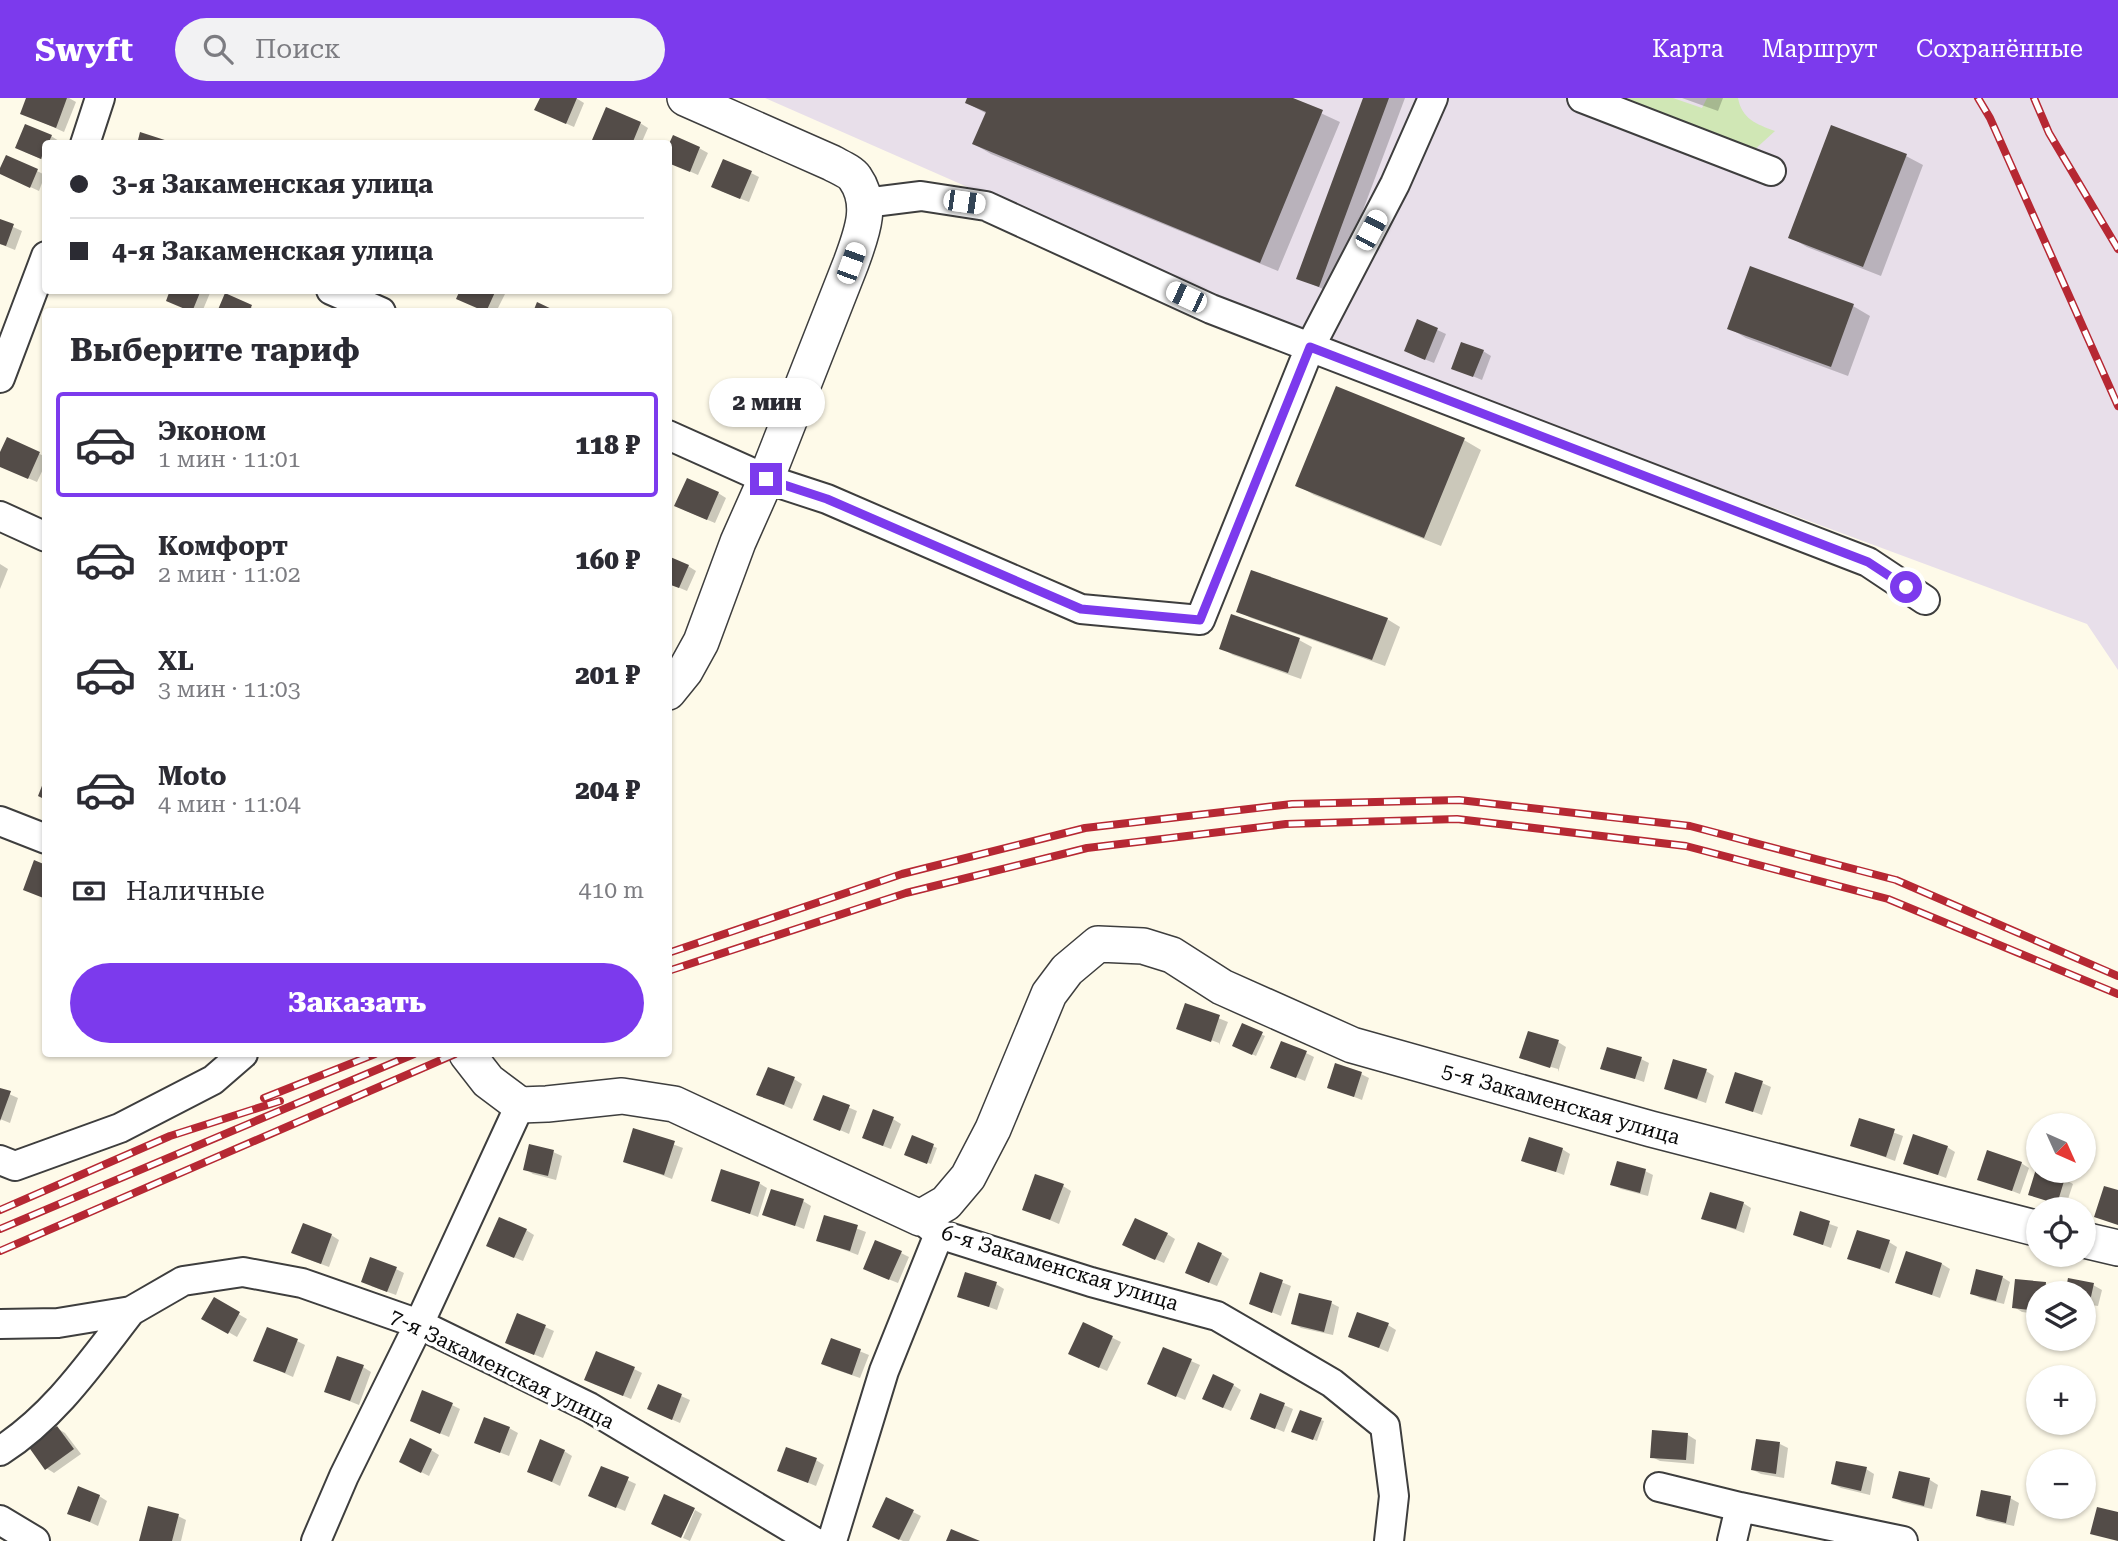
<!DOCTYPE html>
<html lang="ru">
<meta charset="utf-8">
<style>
:root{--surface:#fff;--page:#f2f2f3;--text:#2b2b33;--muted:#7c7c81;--line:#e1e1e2;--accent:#7c3aed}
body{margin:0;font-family:"Roboto Serif",serif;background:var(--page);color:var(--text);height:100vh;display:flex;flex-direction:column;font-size:26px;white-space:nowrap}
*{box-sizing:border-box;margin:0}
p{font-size:23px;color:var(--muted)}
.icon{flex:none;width:38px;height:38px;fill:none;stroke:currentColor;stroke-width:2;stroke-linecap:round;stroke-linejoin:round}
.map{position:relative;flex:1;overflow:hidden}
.drawer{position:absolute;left:42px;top:210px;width:630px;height:749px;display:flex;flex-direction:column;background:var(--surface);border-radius:7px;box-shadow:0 2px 5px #0004}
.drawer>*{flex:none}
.top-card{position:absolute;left:42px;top:42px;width:630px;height:154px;border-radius:7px;box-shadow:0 2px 5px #0004;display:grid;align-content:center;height:154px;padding:0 28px;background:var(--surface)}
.needle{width:46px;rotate:135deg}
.controls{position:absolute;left:2026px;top:1015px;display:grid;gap:14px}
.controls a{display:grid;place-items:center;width:70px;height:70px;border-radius:50%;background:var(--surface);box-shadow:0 2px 5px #0004;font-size:35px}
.end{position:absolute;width:32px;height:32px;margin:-16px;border:9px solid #7c3aed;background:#fff;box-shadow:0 0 0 4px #fff}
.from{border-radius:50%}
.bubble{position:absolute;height:49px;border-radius:24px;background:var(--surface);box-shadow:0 2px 5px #0004;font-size:23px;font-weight:800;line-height:49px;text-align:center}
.car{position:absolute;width:21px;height:42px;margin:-21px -10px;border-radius:9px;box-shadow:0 0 5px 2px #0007;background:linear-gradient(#fff 24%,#345 0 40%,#fff 0 76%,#345 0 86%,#fff 0)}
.top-card b{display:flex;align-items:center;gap:24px;height:66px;font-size:26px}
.top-card b+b{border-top:2px solid var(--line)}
.top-card i{width:18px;height:18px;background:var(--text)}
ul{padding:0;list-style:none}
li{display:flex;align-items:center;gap:21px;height:105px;margin:0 14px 10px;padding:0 14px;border:4px solid transparent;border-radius:7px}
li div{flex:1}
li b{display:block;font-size:26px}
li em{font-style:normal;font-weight:800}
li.current{border-color:var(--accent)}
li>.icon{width:63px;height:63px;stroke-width:1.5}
h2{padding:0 28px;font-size:32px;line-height:84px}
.pay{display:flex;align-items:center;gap:18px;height:77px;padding:0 28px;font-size:26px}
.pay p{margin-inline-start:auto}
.action{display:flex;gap:14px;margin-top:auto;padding:14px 28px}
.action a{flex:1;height:80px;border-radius:42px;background:var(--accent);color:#fff;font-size:28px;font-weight:800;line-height:80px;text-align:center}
header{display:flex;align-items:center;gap:42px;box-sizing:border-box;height:98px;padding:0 35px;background:var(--accent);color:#fff}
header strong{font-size:33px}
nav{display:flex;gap:38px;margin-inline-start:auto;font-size:24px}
.search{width:490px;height:63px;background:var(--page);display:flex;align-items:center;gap:18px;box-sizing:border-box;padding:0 24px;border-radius:38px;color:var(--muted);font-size:26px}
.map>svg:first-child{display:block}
.industrial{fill:#e8dfea}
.green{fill:#d0e7b5}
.shadow{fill:#0003}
.building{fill:#534c48}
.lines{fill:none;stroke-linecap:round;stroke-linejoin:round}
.minor-casing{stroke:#3e3e3e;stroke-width:32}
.tertiary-casing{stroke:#3e3e3e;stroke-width:38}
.minor{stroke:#fff;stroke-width:28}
.tertiary{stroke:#fff;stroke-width:35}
.rail-casing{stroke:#b62833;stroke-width:8}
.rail{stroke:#fff;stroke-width:5;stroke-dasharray:16;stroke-linecap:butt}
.route{stroke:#7c3aed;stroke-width:9}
.labels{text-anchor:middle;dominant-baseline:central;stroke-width:7;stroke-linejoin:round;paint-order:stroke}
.street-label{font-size:21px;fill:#0b0b0b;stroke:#fff}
</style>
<header>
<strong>Swyft</strong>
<div class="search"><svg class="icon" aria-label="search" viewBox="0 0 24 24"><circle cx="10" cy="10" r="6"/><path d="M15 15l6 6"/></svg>Поиск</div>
<nav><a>Карта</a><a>Маршрут</a><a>Сохранённые</a></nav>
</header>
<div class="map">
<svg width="2118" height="1443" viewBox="0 0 2118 1443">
<rect width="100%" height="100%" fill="#fefae9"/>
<path class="industrial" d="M765 0H2118V572L2087 526 1293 232Z"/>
<path class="green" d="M1606 0H1673L1702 10 1707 0H1738C1742 21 1756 26 1775 33L1752 54Z"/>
<path class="shadow" d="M28 0H69L76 4 64 34 22 15Z
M542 0H576L584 5 574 29 545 16Z
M969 0H1288L1340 24 1278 173 991 56 974 46 987 16 967 5Z
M1365 0H1405L1332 195 1298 180Z
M1682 0H1723L1718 13Z
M640 25 648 30 641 46H602Z
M51 38 59 43 58 46H46V63L25 54Z
M699 50 708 55 698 77 673 66Z
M1906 58 1923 67 1881 178 1807 149 1790 139Z
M37 73 45 77 39 93 0 75Z
M751 75 759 79 749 104 721 93Z
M0 123 22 133 15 152 0 146Z
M172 192H206L210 195 202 214H192Z
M461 192H507L496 214H485Z
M1853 208 1870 218 1848 278 1746 240 1729 230Z
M251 209 259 214H219Z
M1418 223 1446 236 1434 265 1414 257Z
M1483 253 1491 258 1482 282 1453 270Z
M754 295 762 300 752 327 717 313Z
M8 341 46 359V365L37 384 0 368V358Z
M1464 342 1481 352 1441 448 1314 397 1297 387Z
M718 395 726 400 715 425 684 412Z
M0 466 8 471 0 491Z
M688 468 696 473 687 493 668 485Z
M1238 513 1387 521 1400 529 1385 568 1251 520Z
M1232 518 1299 542 1312 549 1301 581 1233 557 1221 550Z
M1186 907 1228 924 1219 947V945L1184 932Z
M1243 928 1265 938 1256 958 1237 949Z
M1558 944 1566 949 1558 974V971L1521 960Z
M1306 955 1314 959 1305 983 1272 969Z
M1641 961 1649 965 1644 984 1603 970Z
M1706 973 1714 978 1706 1005 1666 991Z
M1361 976 1369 980 1362 1002 1329 989Z
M794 981 802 986 792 1011 767 1000Z
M1762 985 1771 989 1762 1017 1727 1004Z
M0 992 18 1000 10 1025 0 1021Z
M824 999 857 1013 849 1036 815 1021Z
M893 1021 901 1026 891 1051 872 1044Z
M1860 1022 1903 1038 1895 1063 1852 1047Z
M635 1032 683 1050 672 1081 625 1063Z
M913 1039 937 1050 931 1066 910 1058Z
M1947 1049 1955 1054 1946 1080 1905 1065Z
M1562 1051 1570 1056 1564 1077 1523 1062Z
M553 1054 562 1058 556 1082 533 1076 525 1071Z
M2021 1065 2029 1070 2020 1096 1980 1081Z
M1645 1073 1653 1077 1648 1098 1621 1091 1612 1086Z
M2064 1081 2073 1086 2065 1110 2030 1096Z
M759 1085 767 1090 758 1119 713 1102Z
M1063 1088 1071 1093 1059 1126 1024 1111Z
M803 1103 811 1108 804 1131 764 1116Z
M1743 1105 1751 1110 1744 1135 1703 1120Z
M1801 1116 1838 1129 1831 1150 1795 1137Z
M826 1119 866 1134 858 1157 818 1142Z
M526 1132 534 1137 523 1163 497 1152Z
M1167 1136 1175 1141 1164 1165 1132 1151Z
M331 1137 339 1142 329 1169 302 1159Z
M1889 1144 1897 1149 1889 1175 1850 1160Z
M901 1155 909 1159 898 1185 873 1175Z
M1221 1156 1229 1161 1217 1188 1195 1179Z
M1942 1166 1950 1171 1940 1200 1897 1185Z
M396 1171 404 1175 396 1197 371 1188Z
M1261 1176 1291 1188 1281 1218 1251 1206Z
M2002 1179 2010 1184 2004 1206 1980 1200 1972 1195Z
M2070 1182 2093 1187 2102 1192 2098 1208 2084 1206V1195H2067Z
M996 1186 1004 1191 997 1212 959 1198Z
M2046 1186 2054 1191 2053 1195H2039V1216L2022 1214 2014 1209Z
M214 1202 247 1221 237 1239 204 1220Z
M1331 1205 1339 1209 1333 1237 1301 1230 1293 1225Z
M518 1217 554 1233 543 1260 515 1249Z
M1084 1226 1121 1244 1107 1273 1078 1260Z
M1388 1227 1396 1232 1388 1254 1350 1238Z
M832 1242 869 1257 860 1280 831 1270Z
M297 1243 305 1247 293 1279 256 1263Z
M1164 1251 1200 1267 1185 1302 1157 1290Z
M363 1269 371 1274 359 1307 334 1297Z
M634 1271 642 1275 631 1301 594 1286Z
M1233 1287 1241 1292 1231 1313 1212 1305Z
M659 1288 690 1302 680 1325 657 1315Z
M1261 1297 1293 1311 1284 1334 1252 1321Z
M452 1307 460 1311 449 1339 420 1327Z
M1321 1322 1324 1323 1317 1343 1297 1335Z
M57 1330 65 1335 81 1356 54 1375 46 1370Z
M509 1330 518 1335 509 1358 476 1345Z
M1654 1334 1688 1337 1696 1342 1694 1366 1660 1363 1652 1359Z
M1780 1346 1788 1350 1784 1380 1761 1376 1753 1372Z
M431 1352 439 1357 429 1378 409 1368Z
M564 1353 572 1358 560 1388 529 1373Z
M816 1362 824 1367 816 1388 779 1373Z
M602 1370 636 1386 625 1413 599 1402Z
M1866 1371 1874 1376 1870 1397 1841 1390 1833 1386Z
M1900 1375 1930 1382 1938 1387 1932 1411 1902 1404 1894 1399Z
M99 1398 107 1403 98 1428 70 1415Z
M2010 1400 2019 1405 2014 1428 1986 1422 1978 1417Z
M695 1412 702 1416 690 1443 683 1440Z
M913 1414 921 1418 909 1443H903L882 1433Z
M178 1418 186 1422 181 1443H140Z"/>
<path class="building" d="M26 0H67L56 30 20 16Z
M540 0H577L566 26 534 12Z
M967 0H1293L1323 12 1260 165 972 46 986 14 965 5Z
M1363 0H1389L1319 189 1296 181Z
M606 9 641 24 632 46H601L592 42Z
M25 26 52 37 48 46H46L41 61 15 50Z
M1831 27 1907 56 1863 169 1788 140Z
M140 34 174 45V46H137Z
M673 37 700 49 690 74 668 65V48Z
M6 57 38 71 30 90 0 76V70Z
M723 61 752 73 740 101 711 89Z
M0 121 14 126 6 148 0 146Z
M1750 168 1854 206 1831 269 1727 231Z
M170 192H201L192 214 166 203Z
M460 192H496L486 214 456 201Z
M225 195 252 207 249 214H217Z
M537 204 558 214H533Z
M1417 221 1438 230 1425 262 1404 253Z
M1461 244 1484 252 1473 279 1451 271Z
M726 283 755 294 744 324 715 314Z
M1336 288 1465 340 1424 440 1295 388Z
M7 339 40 354 28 381 0 369V354Z
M687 380 719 394 707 422 674 408Z
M668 458 689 467 679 490 668 486Z
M1251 472 1388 520 1372 562 1236 514Z
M1231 516 1300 540 1288 575 1219 551Z
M45 680H46V702L38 698Z
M34 762 46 767V801L23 792Z
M1185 905 1220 917 1211 944 1176 931Z
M1242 925 1263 934 1252 957 1232 948Z
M1528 933 1559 942 1550 970 1519 960Z
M1281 943 1307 953 1296 980 1270 970Z
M1607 949 1642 959 1635 981 1600 971Z
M1673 961 1707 971 1697 1001 1664 991Z
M1335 965 1362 974 1354 999 1327 990Z
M768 969 795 979 784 1007 756 997Z
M1735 974 1763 983 1753 1014 1725 1005Z
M0 990 11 993 0 1023Z
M823 997 850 1007 840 1033 813 1022Z
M873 1011 894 1019 883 1048 862 1040Z
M1859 1020 1895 1031 1886 1059 1850 1048Z
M633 1030 675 1043 664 1077 623 1064Z
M1913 1036 1948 1048 1938 1077 1903 1066Z
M912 1037 934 1046 927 1066 904 1057Z
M1529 1039 1563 1050 1556 1074 1521 1063Z
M529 1046 554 1052 548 1078 523 1072Z
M1987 1052 2022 1064 2012 1093 1977 1082Z
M1617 1063 1646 1071 1640 1095 1610 1087Z
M721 1071 760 1084 750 1116 711 1103Z
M2036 1071 2065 1080 2057 1106 2028 1097Z
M1035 1076 1064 1086 1050 1122 1022 1112Z
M2104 1088 2118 1092V1127L2094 1119Z
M771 1091 804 1101 795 1128 762 1117Z
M1710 1094 1744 1104 1736 1131 1701 1121Z
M1800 1113 1830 1123 1823 1147 1793 1137Z
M824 1117 858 1127 850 1153 816 1143Z
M499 1119 527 1131 514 1160 486 1148Z
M1135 1120 1168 1135 1155 1162 1122 1147Z
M303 1125 332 1136 321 1166 291 1155Z
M1857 1132 1890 1142 1880 1171 1847 1161Z
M875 1142 902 1153 889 1182 863 1171Z
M1198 1144 1222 1155 1209 1185 1185 1175Z
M1906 1153 1942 1165 1932 1197 1895 1185Z
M370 1159 397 1169 387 1194 361 1184Z
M1976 1171 2003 1178 1996 1203 1970 1196Z
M965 1174 997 1184 989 1209 957 1199Z
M1260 1174 1283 1182 1272 1215 1249 1206Z
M2068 1180 2094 1185 2089 1208 2084 1207V1195H2065Z
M2015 1181 2046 1184 2045 1195H2039V1213L2012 1210Z
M1299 1195 1332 1203 1324 1234 1291 1226Z
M214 1199 240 1214 228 1236 201 1221Z
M1357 1214 1389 1225 1379 1250 1348 1239Z
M517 1215 546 1227 534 1257 505 1245Z
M1083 1224 1113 1238 1099 1270 1068 1256Z
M267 1229 298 1241 285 1275 253 1263Z
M831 1240 861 1251 852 1277 821 1266Z
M1163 1249 1192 1261 1176 1299 1147 1286Z
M596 1253 635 1269 623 1298 584 1282Z
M337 1258 364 1267 350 1303 324 1294Z
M1213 1276 1234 1286 1223 1310 1202 1301Z
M658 1286 682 1296 672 1322 647 1311Z
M422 1292 453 1305 440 1336 410 1323Z
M1260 1295 1285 1305 1275 1331 1250 1321Z
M1300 1312 1322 1320 1313 1342 1291 1334Z
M484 1319 510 1329 500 1355 474 1345Z
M57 1328 74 1351 45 1372 28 1348Z
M1652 1332 1688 1335 1686 1362 1650 1360Z
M410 1340 432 1351 421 1375 399 1364Z
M540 1341 565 1352 552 1384 527 1374Z
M1756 1341 1780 1344 1776 1376 1751 1372Z
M786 1349 817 1360 808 1385 777 1373Z
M1836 1363 1867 1369 1861 1393 1831 1386Z
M601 1368 629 1379 616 1410 588 1398Z
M1899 1373 1930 1380 1924 1408 1892 1400Z
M78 1388 100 1397 90 1424 67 1416Z
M1981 1392 2011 1398 2006 1425 1976 1418Z
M664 1396 695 1410 681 1440 651 1426Z
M886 1399 914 1412 899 1442 872 1429Z
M148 1408 179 1416 172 1443H139Z
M2097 1409 2118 1414V1443L2090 1436Z
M951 1431 980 1443H946Z"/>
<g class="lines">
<g class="minor-casing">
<path id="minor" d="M1582 0 1771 73
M85 46 100 0
M865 105 921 98 986 108 1211 211 1868 464 1925 502
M331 192 381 214
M0 280 46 158
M668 337 766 381 827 401 1081 511 1200 522 1310 249 1395 86 1433 0
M0 418 46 439
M0 723 46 741
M0 1062 15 1068 120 1030 213 982 243 956
M920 1120 939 1136 1091 1184 1217 1218 1332 1285 1385 1328 1394 1398 1389 1443
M0 1226 58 1225 131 1213 183 1183 243 1174 302 1185 419 1226 589 1309 813 1443
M0 1353C55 1318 92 1263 131 1213
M1659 1389 1740 1409 1903 1443
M0 1422 35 1443
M316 1443 344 1378 419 1226 520 1007
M832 1443 884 1273 939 1136
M1732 1443 1740 1409"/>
</g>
<g class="tertiary-casing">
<path id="tertiary" d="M668 594 685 573 701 544 738 444 766 381 851 165C861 137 874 107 855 80 851 74 839 69 832 65L685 0
M467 956 488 983 520 1007 547 1006 622 998 674 1006 920 1120 946 1105 968 1079 993 1031 1049 896 1067 872 1098 846 1143 848 1172 857 1222 889 1352 947 1651 1031 2039 1131
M2084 1142 2118 1150"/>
</g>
<use href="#minor" class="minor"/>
<use href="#tertiary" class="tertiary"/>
<g class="rail-casing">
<path id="rail" d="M1978 0 1990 20 2118 308
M2034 0 2049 35 2118 151
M668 855 902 776 1085 730 1292 706 1459 702 1690 728 1896 782 2118 878
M668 873 906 795 1087 750 1286 726 1457 721 1686 748 1888 801 2118 896
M264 1000 375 956
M0 1112 170 1038 280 1003
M0 1131 414 956
M0 1153 455 956"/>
</g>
<use href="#rail" class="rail"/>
</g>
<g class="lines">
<path class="route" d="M766 381 827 401 1081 511 1200 522 1310 249 1868 464 1906 489"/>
</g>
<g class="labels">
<g class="street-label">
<text transform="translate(1561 1006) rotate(16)">5-я Закаменская улица</text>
<text transform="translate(1060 1170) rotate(17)">6-я Закаменская улица</text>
<text transform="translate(502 1271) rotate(26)">7-я Закаменская улица</text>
</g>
</g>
</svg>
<div class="controls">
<a><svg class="needle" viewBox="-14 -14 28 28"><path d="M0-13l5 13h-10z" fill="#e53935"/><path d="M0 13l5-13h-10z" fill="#7c7c81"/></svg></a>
<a><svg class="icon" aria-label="locate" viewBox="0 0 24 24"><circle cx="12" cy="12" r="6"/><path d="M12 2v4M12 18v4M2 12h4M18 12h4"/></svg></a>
<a><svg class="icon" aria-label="layers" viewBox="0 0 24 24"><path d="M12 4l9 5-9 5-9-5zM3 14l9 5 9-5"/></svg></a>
<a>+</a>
<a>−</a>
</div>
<i class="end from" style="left:1906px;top:489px"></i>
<i class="end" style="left:766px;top:381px"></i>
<div class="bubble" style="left:709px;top:280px;width:116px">2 мин</div>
<i class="car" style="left:964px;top:104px;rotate:98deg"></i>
<i class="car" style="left:1371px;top:132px;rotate:28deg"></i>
<i class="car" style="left:851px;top:165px;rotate:20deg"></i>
<i class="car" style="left:1186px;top:199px;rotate:295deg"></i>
<div class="top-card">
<b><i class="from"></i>3-я Закаменская улица</b>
<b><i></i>4-я Закаменская улица</b>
</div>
<section class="drawer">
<h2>Выберите тариф</h2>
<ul>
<li class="current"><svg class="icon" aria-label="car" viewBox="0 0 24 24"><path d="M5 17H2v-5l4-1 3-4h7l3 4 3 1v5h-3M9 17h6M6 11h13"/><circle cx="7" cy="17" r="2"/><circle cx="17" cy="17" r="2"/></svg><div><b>Эконом</b><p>1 мин · 11:01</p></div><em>118 ₽</em></li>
<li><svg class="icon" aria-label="car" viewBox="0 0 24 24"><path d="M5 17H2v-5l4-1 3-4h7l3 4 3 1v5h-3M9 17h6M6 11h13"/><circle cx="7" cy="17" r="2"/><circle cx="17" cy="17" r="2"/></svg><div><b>Комфорт</b><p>2 мин · 11:02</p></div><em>160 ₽</em></li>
<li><svg class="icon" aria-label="car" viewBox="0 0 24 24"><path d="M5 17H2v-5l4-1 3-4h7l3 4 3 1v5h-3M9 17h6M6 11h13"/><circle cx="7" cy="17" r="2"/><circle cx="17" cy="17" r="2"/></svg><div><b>XL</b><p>3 мин · 11:03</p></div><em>201 ₽</em></li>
<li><svg class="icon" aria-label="car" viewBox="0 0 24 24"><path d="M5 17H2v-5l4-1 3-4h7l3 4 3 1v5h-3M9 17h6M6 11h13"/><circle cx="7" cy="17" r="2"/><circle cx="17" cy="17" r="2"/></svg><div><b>Moto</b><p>4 мин · 11:04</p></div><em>204 ₽</em></li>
</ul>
<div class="pay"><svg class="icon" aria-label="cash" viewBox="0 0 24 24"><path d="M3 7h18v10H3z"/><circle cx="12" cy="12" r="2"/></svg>Наличные<p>410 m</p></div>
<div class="action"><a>Заказать</a></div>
</section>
</div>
